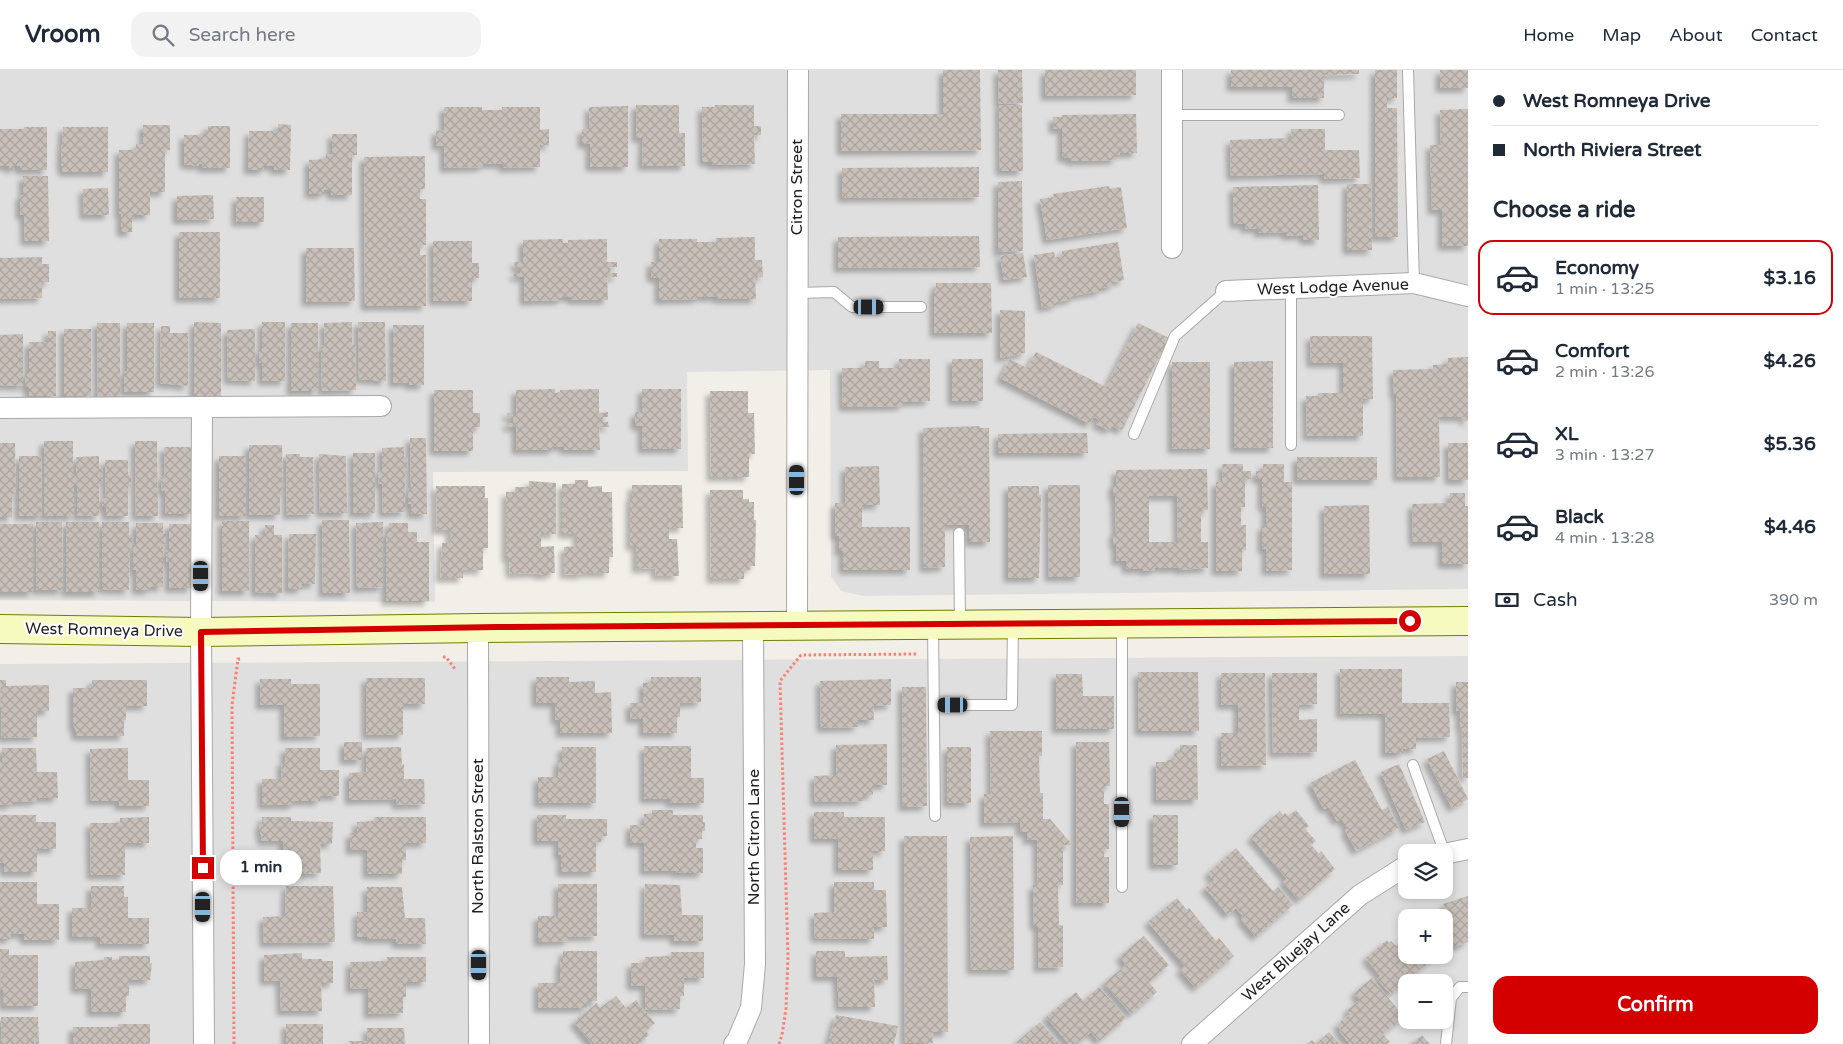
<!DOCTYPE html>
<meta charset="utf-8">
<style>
:root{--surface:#fff;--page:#f2f2f3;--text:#1f2937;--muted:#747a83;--line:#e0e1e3;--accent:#d40000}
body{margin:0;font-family:"Varela Round",sans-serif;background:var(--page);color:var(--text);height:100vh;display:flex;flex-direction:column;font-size:19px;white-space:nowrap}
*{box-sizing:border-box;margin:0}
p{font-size:16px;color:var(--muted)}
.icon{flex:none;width:28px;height:28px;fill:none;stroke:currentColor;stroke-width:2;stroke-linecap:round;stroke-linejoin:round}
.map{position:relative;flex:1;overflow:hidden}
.side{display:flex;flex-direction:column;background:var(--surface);width:375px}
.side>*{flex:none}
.guide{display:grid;align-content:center;height:110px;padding:0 25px;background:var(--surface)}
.tools{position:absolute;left:1398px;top:774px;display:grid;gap:10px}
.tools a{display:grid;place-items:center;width:55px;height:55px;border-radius:10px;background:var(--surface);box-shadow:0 2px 8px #0003;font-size:25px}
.end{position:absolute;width:22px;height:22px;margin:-11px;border:6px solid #d40000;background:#fff;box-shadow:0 0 0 2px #fff}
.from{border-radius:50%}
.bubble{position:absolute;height:35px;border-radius:15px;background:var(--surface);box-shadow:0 2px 8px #0003;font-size:16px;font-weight:800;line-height:35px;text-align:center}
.car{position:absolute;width:15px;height:30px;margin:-15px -8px;border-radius:6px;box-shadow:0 0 4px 1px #0007;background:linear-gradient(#222 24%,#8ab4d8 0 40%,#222 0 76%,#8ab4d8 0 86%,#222 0)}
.guide b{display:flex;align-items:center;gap:18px;height:48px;font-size:19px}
.guide b+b{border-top:1px solid var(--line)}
.guide i{width:12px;height:12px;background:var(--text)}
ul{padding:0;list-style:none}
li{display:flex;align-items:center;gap:15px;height:75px;margin:0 10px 8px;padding:0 15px;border:2px solid transparent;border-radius:15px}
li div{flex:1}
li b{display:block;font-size:19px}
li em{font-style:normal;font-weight:800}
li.active{border-color:var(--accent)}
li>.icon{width:45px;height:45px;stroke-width:1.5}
h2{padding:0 25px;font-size:22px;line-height:60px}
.pay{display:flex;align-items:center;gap:12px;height:55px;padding:0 25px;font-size:19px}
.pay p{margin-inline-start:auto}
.cta{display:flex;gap:10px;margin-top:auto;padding:10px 25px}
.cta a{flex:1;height:58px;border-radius:15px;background:var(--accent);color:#fff;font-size:20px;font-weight:800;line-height:58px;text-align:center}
header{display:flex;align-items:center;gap:30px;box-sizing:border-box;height:70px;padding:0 25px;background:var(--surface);border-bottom:1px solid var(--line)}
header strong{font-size:24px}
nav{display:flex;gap:28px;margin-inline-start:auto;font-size:18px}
.search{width:350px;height:45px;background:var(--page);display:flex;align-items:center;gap:12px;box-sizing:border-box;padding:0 18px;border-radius:15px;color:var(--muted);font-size:19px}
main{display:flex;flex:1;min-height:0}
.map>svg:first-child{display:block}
.residential{fill:#e0dfdf;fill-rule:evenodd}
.building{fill:url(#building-cross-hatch);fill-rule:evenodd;filter:url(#shadow)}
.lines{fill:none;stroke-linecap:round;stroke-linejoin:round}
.lane-casing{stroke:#a9a9a9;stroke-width:12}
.street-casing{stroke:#a9a9a9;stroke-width:22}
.secondary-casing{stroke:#707d05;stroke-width:30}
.path{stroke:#fa8072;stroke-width:3;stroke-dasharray:2.5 2.5;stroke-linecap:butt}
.lane{stroke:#fff;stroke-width:10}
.street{stroke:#fff;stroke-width:20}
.secondary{stroke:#f7fabf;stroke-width:28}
.route{stroke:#d40000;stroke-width:6}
.labels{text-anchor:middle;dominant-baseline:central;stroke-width:4;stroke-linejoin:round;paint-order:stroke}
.street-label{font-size:16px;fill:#222;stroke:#fff}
</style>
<header>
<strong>Vroom</strong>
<div class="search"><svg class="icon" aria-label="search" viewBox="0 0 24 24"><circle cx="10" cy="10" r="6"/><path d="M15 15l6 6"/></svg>Search here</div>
<nav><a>Home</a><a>Map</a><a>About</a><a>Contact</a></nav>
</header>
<main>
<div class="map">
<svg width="1468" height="974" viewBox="0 0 1468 974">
<defs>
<pattern id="building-cross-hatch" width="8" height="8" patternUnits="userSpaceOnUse" patternTransform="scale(1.25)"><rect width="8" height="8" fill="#c7bfb8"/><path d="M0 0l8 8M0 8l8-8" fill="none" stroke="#aba49e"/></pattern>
<filter id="shadow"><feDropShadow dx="-4.5" dy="4.5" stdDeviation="2.5" flood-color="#0004"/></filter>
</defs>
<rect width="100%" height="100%" fill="#f2efe9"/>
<path class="residential" d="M0 0H1468V519L864 526 841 521 831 506 830 300 687 302 688 401 433 402 435 532 0 530Z
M1468 586V974H0V594ZM1406 782H1444V820H1406ZM1406 848H1444V885H1406ZM1406 912H1444V950H1406Z"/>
<path class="building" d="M943 0H980L981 80 841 81V44H943Z
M998 0H1022L1023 33 999 34Z
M1045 0H1136V25L1045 26Z
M1231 0H1359V4L1324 5V28H1292V17H1231Z
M1375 0H1397V28H1387V38H1397L1398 167H1375Z
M1440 0H1468V18H1440Z
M636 35H679V63H685V96H642L643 68H636Z
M715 35H754V56H761V65H754L755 94 712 95V92H703L702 37H715Z
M999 35H1022L1023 101H1000Z
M628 36V97H590V74H582V59H590L589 37Z
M444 37H482V40H502V37H540V60L549 59V76L540 74V97L503 98V94H483V97L444 98V74L443 76H436V60L444 61Z
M1468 39V176H1442V140H1432L1430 75H1441L1440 40Z
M1136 44 1137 83H1120V85H1116V90L1070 91V88H1062V59H1053V47H1062L1061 45Z
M278 54 291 55 290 100H274V96H264V100H248L249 61H278Z
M143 55H170V80H165V122H150V145H132V162H121V144H119V80H136V74H143Z
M208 56H230V98H202V94H199V96L184 94V65H204V60H208Z
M24 57H47V100H20V96H14V99H9V96H0V59H24Z
M63 57H108V102H63L61 91Z
M1291 59H1325V80H1359L1360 108 1324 109V104L1231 106 1230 70 1292 68Z
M332 64H357V85H352V125H331V120H324V124H309V90L326 89V84H332Z
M425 86V119H420V129H426V175H420V185H426V236H365L364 87Z
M979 97V127L842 128V98Z
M23 106H48L49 171H25L24 145H20V125H23Z
M1022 111 1023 181 998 182V112Z
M1347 114H1371L1372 180H1347Z
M1318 115 1319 170H1304L1303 165 1286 166V162L1258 163V158L1245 159V154H1234L1233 117Z
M1109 116 1110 119 1121 117 1127 158 1047 170 1040 129 1054 127 1053 124Z
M108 118 109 145H84L83 119Z
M213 125 214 149 177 150V126Z
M236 127H264V152H236Z
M179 162H220V228H179Z
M979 166 980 197 838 198V167Z
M755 167V190H762L763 207H755L756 229H718L717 227H698V229L659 230V208H651V192H659V169H697V172H716V168Z
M563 169V173H568V170L607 169V192H617V197H610V203H617V207H607L608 230H571V227H562V230L524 231V207H514V203H520V197H515L514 192H523V170Z
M433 171H472V193H479V208H472V231H433Z
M1118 172 1124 210 1113 212V216L1101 218V221L1073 226V229L1057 232V235L1042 238 1034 185 1054 182 1055 187 1062 186V181Z
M306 178H354L355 231 306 232Z
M1023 183 1027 207 1004 210 1000 186Z
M42 187V194H49V212H42V228L0 229V188Z
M936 213H991L992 263H934V220H936Z
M1000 240 1025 241V283L1000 288Z
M194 252 221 253V326H194Z
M262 252H285V311H262V293H259V279H262Z
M352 252V275H355L356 320 322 321 321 275H325L324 253Z
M358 252H385L386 311 359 309Z
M97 253H120V328H98Z
M127 253H154V322H124V301H127Z
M291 253H318V321H291Z
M1138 253 1169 268 1122 360 1112 356 1109 360 1096 354 1099 349 1093 347 1090 354 1000 308 1010 289 1027 298 1036 282 1106 317Z
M393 255H424V315H409V312L393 313Z
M161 256H170V263H188V316L160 313Z
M64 259H91V326H64Z
M255 259V311L228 310 227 260Z
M48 261H56V326H29V317H25V303H29V272H48Z
M23 264V316L0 315V265Z
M1310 266H1372L1373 329H1363V366H1307L1306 326H1318V323H1343V293H1311Z
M1468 287V351H1464V347H1439L1440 407H1397L1396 324H1394L1393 300 1433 299V295L1448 294V288Z
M899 289H930V331L903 332V336L843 337 842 298H865V291H879V298H899Z
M952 289H983V331H952Z
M1273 291V378H1234V292Z
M1172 292H1210V379H1172Z
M555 319V323L560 322V320L599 319V343L608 342V347H603V352H608L609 357H599L600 380H564V376L553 377V380H516V357H507V353H513V347H507V343H516V320Z
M642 319H681V379H642V356H635V342H642Z
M434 320H473V343H480V357H473V381H434Z
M710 321H748V343H754L755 384H749V407H711Z
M980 356V358H989L990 472H969V455H945V497L924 498 923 358Z
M1087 363 1088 383H998V364Z
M410 368H426L427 444H411V434H408V423L409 418H411Z
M44 371H73V406H76V387L99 386V399H103V411H99V446H77V415H74V446H44Z
M135 371H157L158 446H136Z
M0 373H15L16 424H12V447H0Z
M1448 373H1468V410H1449Z
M249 375H282L283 421H280V445H249Z
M164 377H191L192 444H165V421H162L161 406H165Z
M404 377V387H407L408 401H405V442L383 443 382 414H379L378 400H382V378Z
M353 383H375V443H353Z
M286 384H300V387H313L314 444 287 445Z
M319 384 346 386 347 443H320Z
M19 386H41L42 446H19Z
M219 386H246V446H219Z
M1297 387H1377V410H1297Z
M105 390H128V405H131L132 417H128V446H106V437H102V428H106Z
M1222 394H1243V401H1251V409H1243V412H1245V437H1241V455H1246V480H1242V501H1216V412H1223Z
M1263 394H1284V412H1292V500L1266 501V479H1262V456H1266V437H1262V411L1263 409H1256V401H1263Z
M879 396 880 435H862V457H910V500H843V481H839V466H835V433H845V397Z
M1207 399 1208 440H1201V472H1208V498L1179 500V498H1155V500L1143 501V499H1126V491H1116V475H1114L1113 463H1116L1115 426H1113V414H1116V400ZM1149 426H1177L1178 472H1149Z
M575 410H588V417L602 416V422H612L613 487H609V503H582V505L564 504V477L577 476V464H562V414H575Z
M529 411 556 413V464H541V477L554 476 555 503H550V505H538V503L510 504 509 488H506V422H515V417H529Z
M632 415H682L683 458H669V469H677L679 506H656L655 498 636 499V476H630V427H632Z
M1048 415H1080V507H1049Z
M436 416H485V428H488V478H483V500H463V508H440L442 473H450V460H437Z
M1008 416H1039V425H1041L1039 508H1008Z
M710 420H743V429H749V432H754V450H756L755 496H750V500H744V509H711Z
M1450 423H1465V436H1468V494H1442V472H1413L1412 434 1450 433Z
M1369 435 1370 504H1324V436Z
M322 450H349L350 523H323Z
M222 451H249V521H222Z
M36 452H62L63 520H36Z
M66 452H99V522H66Z
M102 452H129V465H132V477H130L129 520 102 519Z
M383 452V517L357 518 356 453Z
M136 453H163V464H166V474H163V517H150V520H136V500H133V475H136Z
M389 453H408V462H417V472H429V531H386V462H389Z
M0 454H33V522H0Z
M169 454H192V518H169V492H166V480H169Z
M265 455H274V465H282V523L255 522V465H265Z
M289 464H316L315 514H302V519H288Z
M1340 599H1402V633H1449L1450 667 1416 668V679H1403V683H1385V644H1340Z
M1138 602H1198L1199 661H1139Z
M1221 603H1265L1266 695 1221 696V663H1238V635H1221Z
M1272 603H1317V634L1299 635V650L1317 649V682L1273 683Z
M1056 604H1082L1083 626H1114V659H1056Z
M536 607H569V612L595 611V623L611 622 612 663H560V650H555V633H536Z
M651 607H701V632L680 633V647H677V663H643V649H630V633H643V613H651Z
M366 608H425V634H403V665H366Z
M260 609H291V614H320V666L284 667V635H260Z
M891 609V635L873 636 874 650H858V657L821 658 820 611Z
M0 610H6V616L49 615V641H37V667L2 668Z
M92 610H147V636H126V650H124V666H76V661L73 655V618H89V616H92Z
M1456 612H1468V708H1463L1462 657H1460V641H1456Z
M902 617H926L927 736 903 737Z
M990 661H1042V686H1039L1040 723H1043V749H1050L1070 772V775H1063V815H1058L1059 855H1063V897L1038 898V856H1034L1033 815H1038L1037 770H1027V762H1020V752L984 753V724H991Z
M344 672H362V690H344Z
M1076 672H1109L1110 716H1104V734H1109V779H1104V787H1109V833H1076Z
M887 674V715H873V725H863V731L815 732 814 706 836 705V675Z
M1180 675H1197L1198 730H1156V692H1167V690H1175L1174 683H1180Z
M644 676H691V708H704V733H670V729H644Z
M401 677 402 695 404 694V709H424L425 734 396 735V729L349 730V703L366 702V678Z
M562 677H596V733H538V707H558V691H562Z
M947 677H971V733H947Z
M2 678H36L37 702H57L58 728H37V731L11 732 12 735H0V692H2Z
M128 678V710H149V736H119V731H91L90 679Z
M285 678H320V700H339V726H320V731H294V735H262V709H282L281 692H285Z
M1444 681 1468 729 1452 738 1427 689Z
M1355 690 1382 740 1388 737 1399 758 1356 781 1345 760 1348 759 1342 749 1337 751 1329 737 1324 739 1310 713Z
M1399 694 1425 752 1406 760 1381 702Z
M652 740H673V745H703V752H705V761H702V769H696V778H703V803H676V801H644V773H630V755H644V744H652Z
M1296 740 1309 756 1305 759 1316 771 1311 775 1319 784 1321 781 1335 799 1299 830 1283 812 1287 809 1251 767 1280 741 1283 745 1285 743 1288 746Z
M814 742H844V747H885V781H873V800H838V769H814Z
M0 745H36V752H56V779H37V802H4V793H0Z
M537 745H566V749H607V766H601V772H596V802H561V785H558V771H537Z
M1153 745H1178V795H1153Z
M149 747V773H125V805H91L90 753H120V748Z
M262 747H291V751L333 752 332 774H320L321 803 286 804 283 771H262L259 754H262Z
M374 747H426V773H406V790H402V804H367V780H350V763H357V752L374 751Z
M904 766H947L948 962H932L933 973H905Z
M1013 766 1014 900H971L970 767Z
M1236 778 1273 821 1278 817 1293 835 1256 867 1241 849 1243 846 1236 838 1228 845 1205 818 1214 810 1208 803Z
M0 812H37V834H59V870H24V864H11V869H0Z
M834 812H874V820H886L887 857H874V869L815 868 814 843 834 842Z
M558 814H597V866L568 867V871L538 872V846H558Z
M645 814 680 815 682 845H703V871H674V865H644Z
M91 816H124V827H128V848H149V874H100V867H72V838H91Z
M286 816H333L335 872 264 873 263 847 285 846Z
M367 817H402L405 848H425L426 874H396V869H367V867H357V842H367Z
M1468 826V872L1454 877 1442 840 1445 839 1443 834Z
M1177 828 1187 840 1189 838 1216 871 1219 868 1234 886 1196 918 1180 900 1185 896 1148 852Z
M1144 866 1169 895 1149 912 1157 922 1131 944 1104 913 1126 895 1120 886Z
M1406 868V885H1437L1391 924 1377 909 1380 906 1366 888 1387 870 1389 873 1391 871 1396 876Z
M0 879H9V885H38V936H3V920H1Z
M563 881H597V931H587V938H538V913H560V891H563Z
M816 881H845V887L887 886 888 910H874L875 937H839L837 907H816Z
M671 882H704V908H684V926H680V939L645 940V916H631V893H645V887L671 886Z
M302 883V889H322V891H333V913H321L322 941H281L280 910 264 911V885Z
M119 886H150V893H152L150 910H129V926H126V942H91V919H75V892L104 890V887H112V890H119Z
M387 887H426V912H406V927H403V943L368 944V918L350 919V892L387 891Z
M1372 908 1404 947 1383 964 1390 972 1387 974H1350L1339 961 1341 960 1337 955 1350 944 1347 940 1360 930 1354 923Z
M1099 917 1126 948 1099 971 1091 962 1076 974H1069L1046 947 1076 922 1083 931Z
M616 926 626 938 636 930 655 953 646 961 649 965 638 974H592L574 952 597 933 600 938Z
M836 945 898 956 894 974 885 972V974H828Z
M1 947H38L39 974H2Z
M1040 952 1060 974H1018L1017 972Z
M118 954H150V974H73V957H118Z
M286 954H323V974H286Z
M367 958H404L405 974H350L349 971H368Z
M1329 962 1340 974H1307L1312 970 1316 974Z
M1422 965 1430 974H1411Z"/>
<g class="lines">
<g class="lane-casing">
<path id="lane" d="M1408 0 1414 213
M1172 45H1339
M1291 218V375
M797 223 834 222 852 237H921
M1134 364 1175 266 1226 221
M959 463 960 554
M933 555 935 746
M934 635H1012L1013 554
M1413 695 1445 784
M1122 817V554
M1446 974 1451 928 1460 917H1468"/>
</g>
<g class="street-casing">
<path id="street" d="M1172 0V178
M1226 221 1414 213 1468 226
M202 337 201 562 204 974
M0 338 381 336
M797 555 798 0
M478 558 479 974
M1444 784 1468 779
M734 974 737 971 751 938 755 894 753 556
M1192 974 1360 825 1406 796"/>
</g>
<g class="secondary-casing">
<path id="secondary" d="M0 559 201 562 478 558 1468 551"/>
</g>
<path class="path" d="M443 587H446L455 599
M234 974 232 635 238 589H241
M779 974 782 965 786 939 788 887 780 611 801 585 918 584"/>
<use href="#lane" class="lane"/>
<use href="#street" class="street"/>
<use href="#secondary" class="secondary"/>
</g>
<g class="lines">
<path class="route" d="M203 798 201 562 497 557 1410 551"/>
</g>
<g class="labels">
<g class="street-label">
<text transform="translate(797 117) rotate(-90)">Citron Street</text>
<text transform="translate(1333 217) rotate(-2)">West Lodge Avenue</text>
<text transform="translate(104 560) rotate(1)">West Romneya Drive</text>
<text transform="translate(478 766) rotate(-90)">North Ralston Street</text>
<text transform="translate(754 767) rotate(-90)">North Citron Lane</text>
<text transform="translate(1296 882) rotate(-42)">West Bluejay Lane</text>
</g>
</g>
</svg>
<div class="tools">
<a><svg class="icon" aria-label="layers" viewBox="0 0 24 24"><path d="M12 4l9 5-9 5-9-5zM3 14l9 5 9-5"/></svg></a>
<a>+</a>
<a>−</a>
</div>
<i class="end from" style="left:1410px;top:551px"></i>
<i class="end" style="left:203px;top:798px"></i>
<div class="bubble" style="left:220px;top:780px;width:82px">1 min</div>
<i class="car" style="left:869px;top:237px;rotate:90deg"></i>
<i class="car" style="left:797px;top:410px;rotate:0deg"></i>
<i class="car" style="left:201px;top:506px;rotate:180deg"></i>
<i class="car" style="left:953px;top:635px;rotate:270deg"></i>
<i class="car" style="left:1122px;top:742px;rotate:180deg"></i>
<i class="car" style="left:203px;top:837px;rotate:180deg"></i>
<i class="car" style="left:479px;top:895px;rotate:180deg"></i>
</div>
<section class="side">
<div class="guide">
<b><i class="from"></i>West Romneya Drive</b>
<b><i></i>North Riviera Street</b>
</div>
<h2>Choose a ride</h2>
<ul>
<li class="active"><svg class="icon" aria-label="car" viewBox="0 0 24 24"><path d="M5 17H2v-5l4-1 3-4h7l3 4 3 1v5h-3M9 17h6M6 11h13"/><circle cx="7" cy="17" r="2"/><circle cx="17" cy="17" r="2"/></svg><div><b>Economy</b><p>1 min · 13:25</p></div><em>$3.16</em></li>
<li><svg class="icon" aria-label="car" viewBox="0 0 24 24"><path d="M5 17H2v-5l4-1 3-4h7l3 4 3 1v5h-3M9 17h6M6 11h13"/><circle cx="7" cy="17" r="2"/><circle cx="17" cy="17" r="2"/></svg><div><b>Comfort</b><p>2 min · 13:26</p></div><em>$4.26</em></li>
<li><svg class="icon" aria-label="car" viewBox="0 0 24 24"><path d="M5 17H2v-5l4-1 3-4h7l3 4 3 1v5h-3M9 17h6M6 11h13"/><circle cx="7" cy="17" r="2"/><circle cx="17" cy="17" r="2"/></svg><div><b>XL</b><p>3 min · 13:27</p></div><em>$5.36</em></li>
<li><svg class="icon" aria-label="car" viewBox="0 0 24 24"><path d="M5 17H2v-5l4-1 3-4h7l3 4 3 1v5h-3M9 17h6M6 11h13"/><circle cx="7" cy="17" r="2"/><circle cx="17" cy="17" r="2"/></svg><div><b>Black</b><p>4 min · 13:28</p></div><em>$4.46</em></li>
</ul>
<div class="pay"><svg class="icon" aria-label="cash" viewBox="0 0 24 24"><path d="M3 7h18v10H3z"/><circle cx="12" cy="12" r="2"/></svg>Cash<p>390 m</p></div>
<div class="cta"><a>Confirm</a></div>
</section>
</main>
